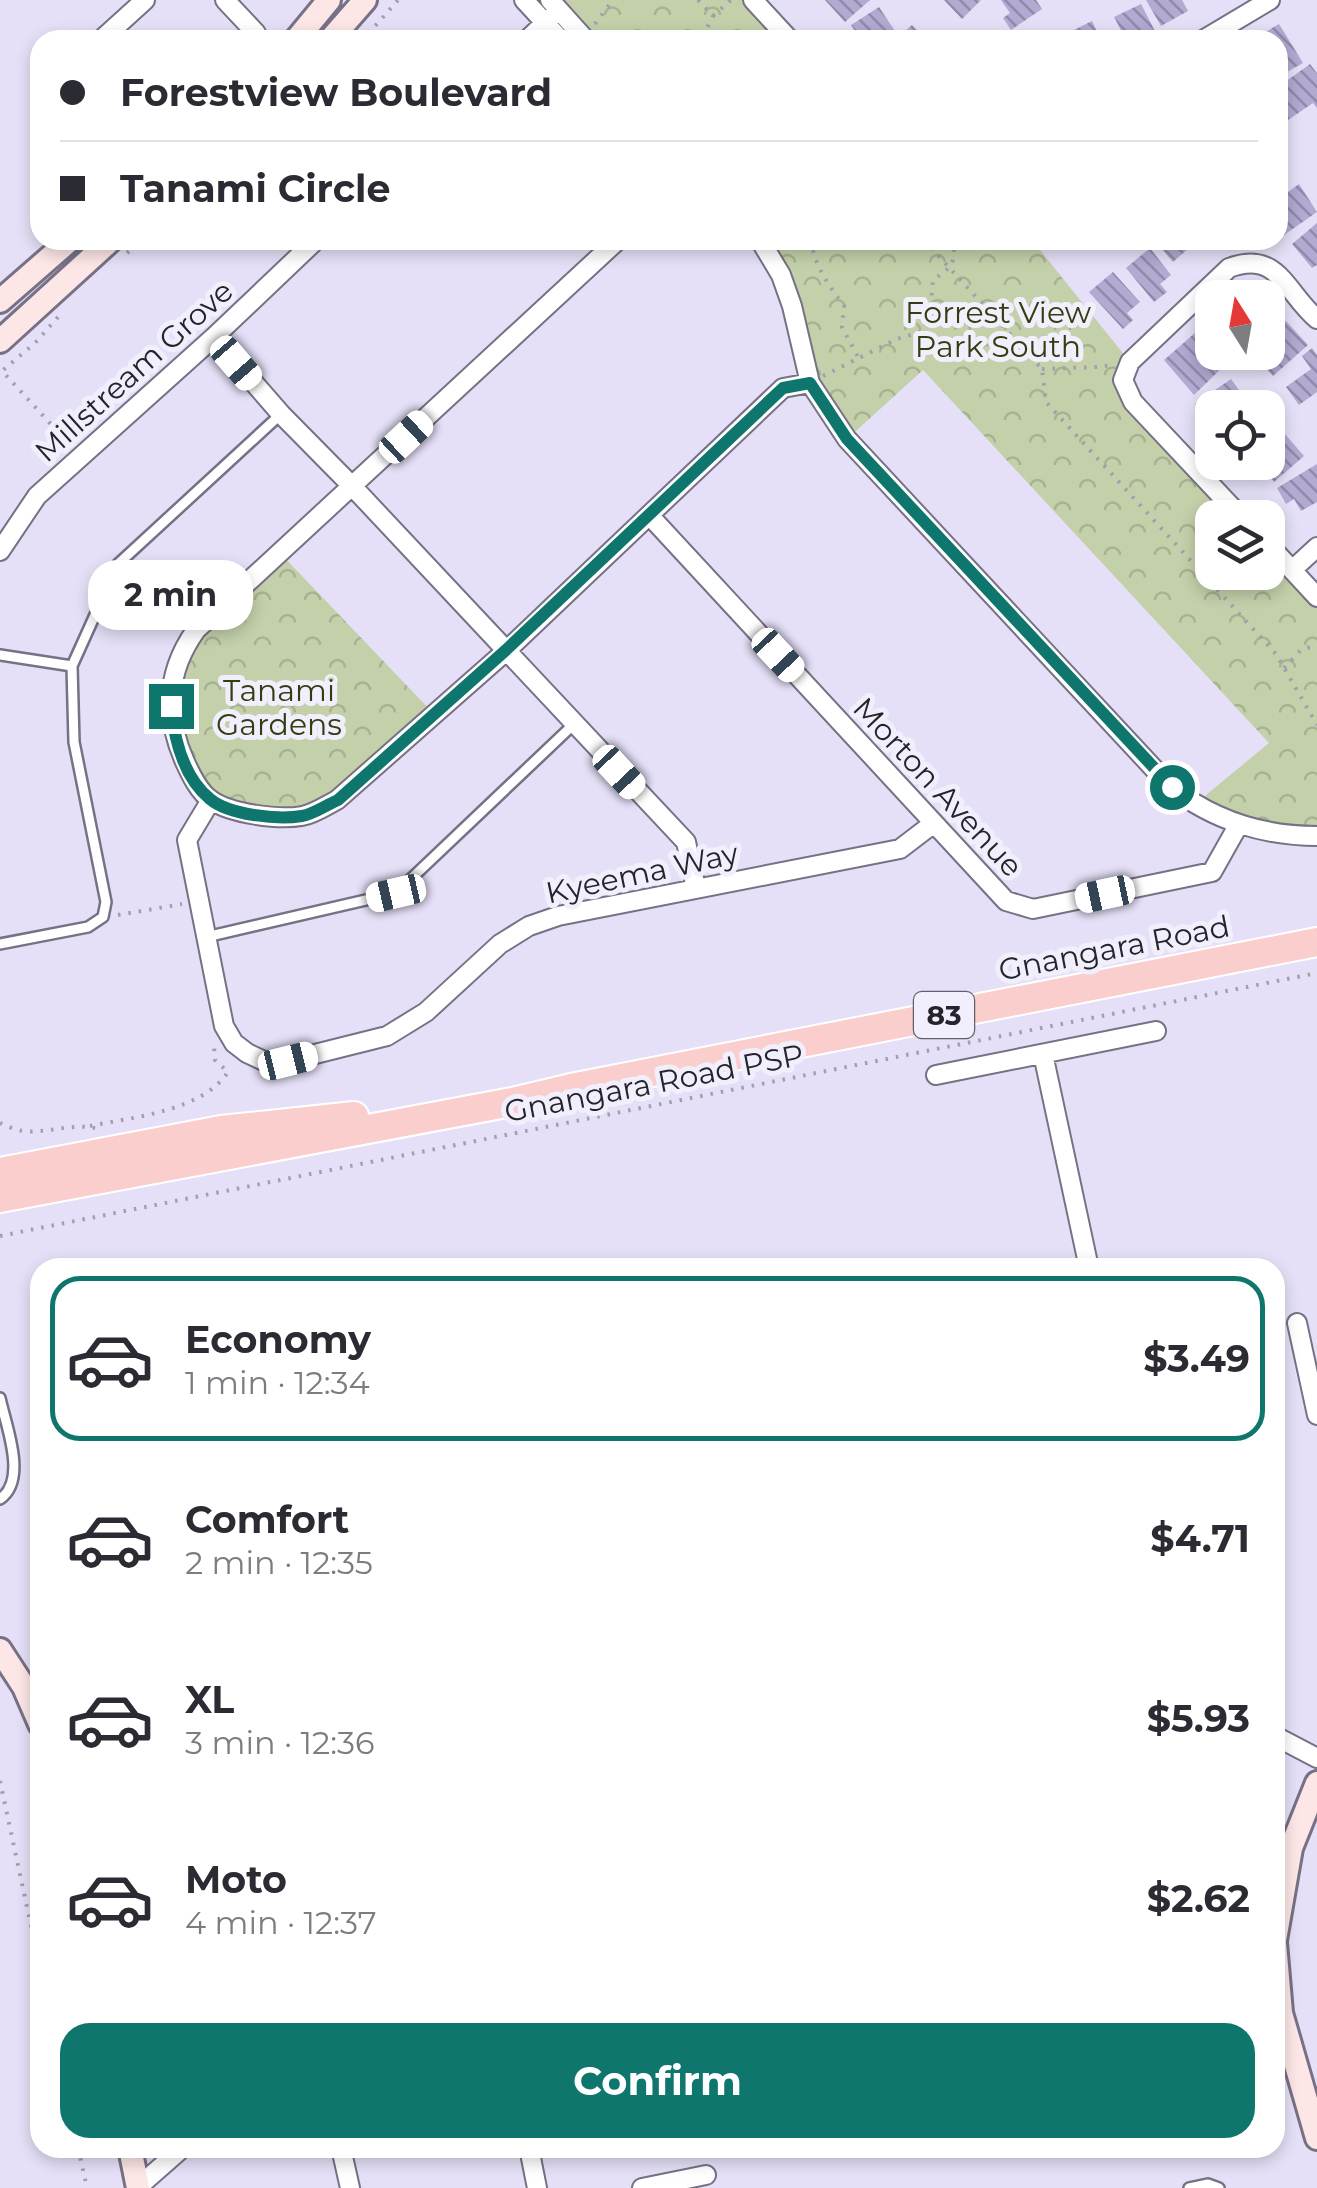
<!DOCTYPE html>
<meta charset="utf-8">
<style>
:root{--surface:#fff;--page:#f7f7f7;--text:#2b2b33;--muted:#7c7c81;--line:#e1e1e2;--accent:#0f766e}
body{margin:0;font-family:Montserrat,sans-serif;background:var(--page);color:var(--text);height:100vh;display:flex;flex-direction:column;font-size:38px;white-space:nowrap}
*{box-sizing:border-box;margin:0}
p{font-size:32px;color:var(--muted)}
.icon{flex:none;width:55px;height:55px;fill:none;stroke:currentColor;stroke-width:2;stroke-linecap:round;stroke-linejoin:round}
.map{position:relative;flex:1;overflow:hidden}
.side{position:absolute;left:30px;top:1258px;width:1255px;height:900px;display:flex;flex-direction:column;background:var(--surface);border-radius:30px;box-shadow:0 5px 15px #0003}
.side>*{flex:none}
.guide{position:absolute;left:30px;top:30px;width:1258px;height:220px;border-radius:30px;box-shadow:0 5px 15px #0003;display:grid;align-content:center;height:220px;padding:0 30px;background:var(--surface)}
.needle{width:65px;rotate:349deg}
.buttons{position:absolute;left:1195px;top:280px;display:grid;gap:20px}
.buttons a{display:grid;place-items:center;width:90px;height:90px;border-radius:20px;background:var(--surface);box-shadow:0 5px 15px #0003;font-size:50px}
.end{position:absolute;width:45px;height:45px;margin:-22px;border:12px solid #0f766e;background:#fff;box-shadow:0 0 0 5px #fff}
.from{border-radius:50%}
.bubble{position:absolute;height:70px;border-radius:30px;background:var(--surface);box-shadow:0 5px 15px #0003;font-size:32px;font-weight:700;line-height:70px;text-align:center}
.car{position:absolute;width:30px;height:60px;margin:-30px -15px;border-radius:12px;box-shadow:0 0 8px 2px #0007;background:linear-gradient(#fff 24%,#345 0 40%,#fff 0 76%,#345 0 86%,#fff 0)}
.guide b{display:flex;align-items:center;gap:35px;height:95px;font-size:38px}
.guide b+b{border-top:2px solid var(--line)}
.guide i{width:25px;height:25px;background:var(--text)}
ul{padding:18px 0 0;list-style:none}
li{display:flex;align-items:center;gap:30px;height:165px;margin:0 20px 15px;padding:0 10px;border:5px solid transparent;border-radius:30px}
li div{flex:1}
li b{display:block;font-size:38px}
li em{font-style:normal;font-weight:700}
li.current{border-color:var(--accent)}
li>.icon{width:90px;height:90px;stroke-width:1.5}
.button{display:flex;gap:20px;margin-top:auto;padding:20px 30px}
.button a{flex:1;height:115px;border-radius:30px;background:var(--accent);color:#fff;font-size:40px;font-weight:700;line-height:115px;text-align:center}
.map>svg:first-child{display:block}
.park{fill:url(#park-crowns)}
.building{fill:url(#building-back-hatch)}
.lines{fill:none;stroke-linecap:round;stroke-linejoin:round}
.lane-casing{stroke:#767185;stroke-width:14}
.street-casing{stroke:#767185;stroke-width:22}
.secondary-casing{stroke:#767185;stroke-width:28}
.primary-casing{stroke:#fff;stroke-width:32}
.path{stroke:#a29eaf;stroke-width:4;stroke-dasharray:2.5 8;stroke-linecap:butt}
.lane{stroke:#fff;stroke-width:9}
.street{stroke:#fff;stroke-width:18}
.secondary{stroke:#fce6e6;stroke-width:22}
.primary{stroke:#facecd;stroke-width:28}
.route{stroke:#0f766e;stroke-width:12}
.labels{text-anchor:middle;dominant-baseline:central;stroke-width:10;stroke-linejoin:round;paint-order:stroke}
.shield{fill:#f2effd;stroke:#62606a;stroke-width:2.5}
.shield-label{font-size:28px;font-weight:bold;fill:#25232b}
.park-label{font-size:30px;fill:#323e10;stroke:#f2effd}
.street-label{font-size:30px;fill:#25232b;stroke:#f2effd}
</style>
<div class="map">
<svg width="1317" height="2188" viewBox="0 0 1317 2188">
<defs>
<pattern id="park-crowns" width="20" height="18" patternUnits="userSpaceOnUse" patternTransform="scale(2.5)"><rect width="20" height="18" fill="#c4d0aa"/><path d="M2 6a3 3 0 1 1 6 0M12 15a3 3 0 1 1 6 0" fill="none" stroke="#a8b292"/></pattern>
<pattern id="building-back-hatch" width="6" height="6" patternUnits="userSpaceOnUse" patternTransform="scale(2.5)"><rect width="6" height="6" fill="#b3a9d1"/><path d="M-1 5l2 2M0 0l6 6M5-1l2 2" fill="none" stroke="#9189aa"/></pattern>
</defs>
<rect width="100%" height="100%" fill="#e5e0f7"/>
<path class="park" d="M550 0H753L790 40H586Z
M760 240H1032L1130 362 1123 380 1242 517 1212 518V572H1268V544L1317 597V836L1194 805 1269 743 923 370 847 439 810 383Z
M280 553 434 714 306 816 242 812 192 777 171 706 181 651Z"/>
<path class="building" d="M825 0H870L845 22Z
M944 0H981L962 19Z
M1001 0H1036L1042 9 1011 30 1003 18 1010 13Z
M1146 0H1182L1188 11 1161 26Z
M1141 4 1156 33 1141 40H1110L1123 34 1114 17Z
M879 7 897 34 888 40H861L851 25Z
M1092 21 1101 40H1067L1064 35Z
M1279 24 1303 63 1287 72 1281 61 1278 63V40H1252Z
M912 25 926 40H895Z
M1310 64 1317 73V108L1313 103 1288 120 1278 106V87Z
M1299 184 1317 212 1284 235 1278 226V199Z
M1317 223V265L1312 268 1292 244Z
M1154 240H1198L1173 262Z
M1150 248 1171 275 1160 284 1167 292 1154 302 1126 268Z
M1113 272 1140 302 1127 313 1133 320 1123 329 1089 292Z
M1270 307 1280 320 1268 330V309Z
M1286 321 1308 345 1273 376 1253 355 1256 352H1268V342L1272 338 1270 336Z
M1196 332 1212 352H1221L1229 361 1194 395 1164 360Z
M1312 348 1317 355V392L1299 405 1286 387 1311 369 1302 356Z
M1231 379 1249 404 1244 408H1212V413L1205 418 1195 404Z
M1284 433 1304 456 1274 482 1257 462H1268V448Z
M1317 464V502L1301 511 1294 499 1286 504 1277 488Z"/>
<g class="lines">
<g class="lane-casing">
<path id="lane" d="M0 655 72 666
M206 937 396 893 574 724
M0 944 88 927 103 917 106 902 74 742 72 666 118 564 281 414
M0 1398C6 1426 28 1480 0 1499
M1189 2188 1208 2184 1219 2188"/>
</g>
<g class="street-casing">
<path id="street" d="M225 0 256 33
M524 0 561 40
M550 0 586 40
M753 0 790 40
M101 40 145 0
M527 40 551 17
M1203 40 1270 0
M618 240 196 630C166 672 164 715 185 762 191 775 199 792 211 800 231 814 279 820 302 816 314 814 327 805 337 800L506 651 783 388 810 383
M760 240 781 275 792 306 810 383 847 439 1171 787C1213 820 1264 836 1317 836
M214 337 281 414 352 486 686 842 696 888
M649 515 1006 901 1033 909 1212 872 1239 824
M1242 518 1133 402 1123 380 1130 362 1229 268C1278 249 1286 293 1317 319
M1268 544 1317 597
M0 551 37 496 214 337 316 240
M1292 570 1317 547
M211 800 187 840 224 1026 234 1043 247 1053 264 1061H287L387 1036 426 1012 500 944 529 926 558 916 900 849 934 823
M1043 1054 1089 1268
M936 1075 1156 1031
M1297 1323 1317 1415
M1275 1736 1317 1758
M341 2148 350 2188
M529 2148 537 2188
M138 2187 179 2151 180 2148
M642 2188 706 2175"/>
</g>
<g class="secondary-casing">
<path id="secondary" d="M296 40 329 0
M330 40 365 0
M0 301 70 240
M0 341 111 240
M0 1650 24 1687 40 1724
M1275 1940 1291 1848 1317 1783
M1275 1943 1281 2013 1317 2138
M130 2148 138 2188"/>
</g>
<g class="primary-casing">
<path id="primary" d="M0 1172 221 1130 354 1116
M0 1198 512 1102 571 1088 1317 942"/>
</g>
<path class="path" d="M698 0 713 16 703 36 707 40
M713 16 731 0
M595 24 613 0
M360 40 378 23 398 0
M811 240C814 265 829 286 844 306L842 327 858 357
M924 240 1042 369 1046 402 1276 654 1317 725
M127 253 143 240
M58 317 35 343 2 371 71 446
M1042 369 1097 367 1112 365
M823 376 897 339 923 331 930 313 933 280C952 267 956 264 953 240
M1284 668 1301 650 1317 645
M118 915 182 904
M0 1123C7 1126 15 1130 23 1131 50 1134 74 1121 103 1130
M90 1126C134 1117 202 1111 228 1072L215 1060 214 1045
M0 1236 1317 973
M0 1781 40 1968
M78 2148 87 2188"/>
<use href="#lane" class="lane"/>
<use href="#street" class="street"/>
<use href="#secondary" class="secondary"/>
<use href="#primary" class="primary"/>
</g>
<g class="lines">
<path class="route" d="M171 706C174 738 183 777 210 799 229 815 277 820 302 816 314 814 326 805 338 800L506 650 783 388 810 383 847 439 1172 787"/>
</g>
<g class="labels">
<rect class="shield" x="914" y="992" width="60" height="46" rx="8"/>
<g class="shield-label">
<text x="944" y="1015">83</text>
</g>
<g class="park-label">
<text x="998" y="312">Forrest View<tspan x="998" dy="34">Park South</tspan></text>
<text x="279" y="690">Tanami<tspan x="279" dy="34">Gardens</tspan></text>
</g>
<g class="street-label">
<text transform="translate(134 371) rotate(-42)">Millstream Grove</text>
<text transform="translate(938 787) rotate(47)">Morton Avenue</text>
<text transform="translate(642 873) rotate(-12)">Kyeema Way</text>
<text transform="translate(1114 948) rotate(-11)">Gnangara Road</text>
<text transform="translate(654 1083) rotate(-11)">Gnangara Road PSP</text>
</g>
</g>
</svg>
<div class="buttons">
<a><svg class="needle" viewBox="-14 -14 28 28"><path d="M0-13l5 13h-10z" fill="#e53935"/><path d="M0 13l5-13h-10z" fill="#7c7c81"/></svg></a>
<a><svg class="icon" aria-label="locate" viewBox="0 0 24 24"><circle cx="12" cy="12" r="6"/><path d="M12 2v4M12 18v4M2 12h4M18 12h4"/></svg></a>
<a><svg class="icon" aria-label="layers" viewBox="0 0 24 24"><path d="M12 4l9 5-9 5-9-5zM3 14l9 5 9-5"/></svg></a>
</div>
<i class="end from" style="left:1172px;top:787px"></i>
<i class="end" style="left:171px;top:706px"></i>
<div class="bubble" style="left:88px;top:560px;width:165px">2 min</div>
<i class="car" style="left:236px;top:363px;rotate:139deg"></i>
<i class="car" style="left:406px;top:437px;rotate:47deg"></i>
<i class="car" style="left:778px;top:655px;rotate:137deg"></i>
<i class="car" style="left:619px;top:772px;rotate:137deg"></i>
<i class="car" style="left:396px;top:893px;rotate:257deg"></i>
<i class="car" style="left:1105px;top:894px;rotate:258deg"></i>
<i class="car" style="left:288px;top:1061px;rotate:76deg"></i>
<div class="guide">
<b><i class="from"></i>Forestview Boulevard</b>
<b><i></i>Tanami Circle</b>
</div>
<section class="side">
<ul>
<li class="current"><svg class="icon" aria-label="car" viewBox="0 0 24 24"><path d="M5 17H2v-5l4-1 3-4h7l3 4 3 1v5h-3M9 17h6M6 11h13"/><circle cx="7" cy="17" r="2"/><circle cx="17" cy="17" r="2"/></svg><div><b>Economy</b><p>1 min · 12:34</p></div><em>$3.49</em></li>
<li><svg class="icon" aria-label="car" viewBox="0 0 24 24"><path d="M5 17H2v-5l4-1 3-4h7l3 4 3 1v5h-3M9 17h6M6 11h13"/><circle cx="7" cy="17" r="2"/><circle cx="17" cy="17" r="2"/></svg><div><b>Comfort</b><p>2 min · 12:35</p></div><em>$4.71</em></li>
<li><svg class="icon" aria-label="car" viewBox="0 0 24 24"><path d="M5 17H2v-5l4-1 3-4h7l3 4 3 1v5h-3M9 17h6M6 11h13"/><circle cx="7" cy="17" r="2"/><circle cx="17" cy="17" r="2"/></svg><div><b>XL</b><p>3 min · 12:36</p></div><em>$5.93</em></li>
<li><svg class="icon" aria-label="car" viewBox="0 0 24 24"><path d="M5 17H2v-5l4-1 3-4h7l3 4 3 1v5h-3M9 17h6M6 11h13"/><circle cx="7" cy="17" r="2"/><circle cx="17" cy="17" r="2"/></svg><div><b>Moto</b><p>4 min · 12:37</p></div><em>$2.62</em></li>
</ul>
<div class="button"><a>Confirm</a></div>
</section>
</div>
